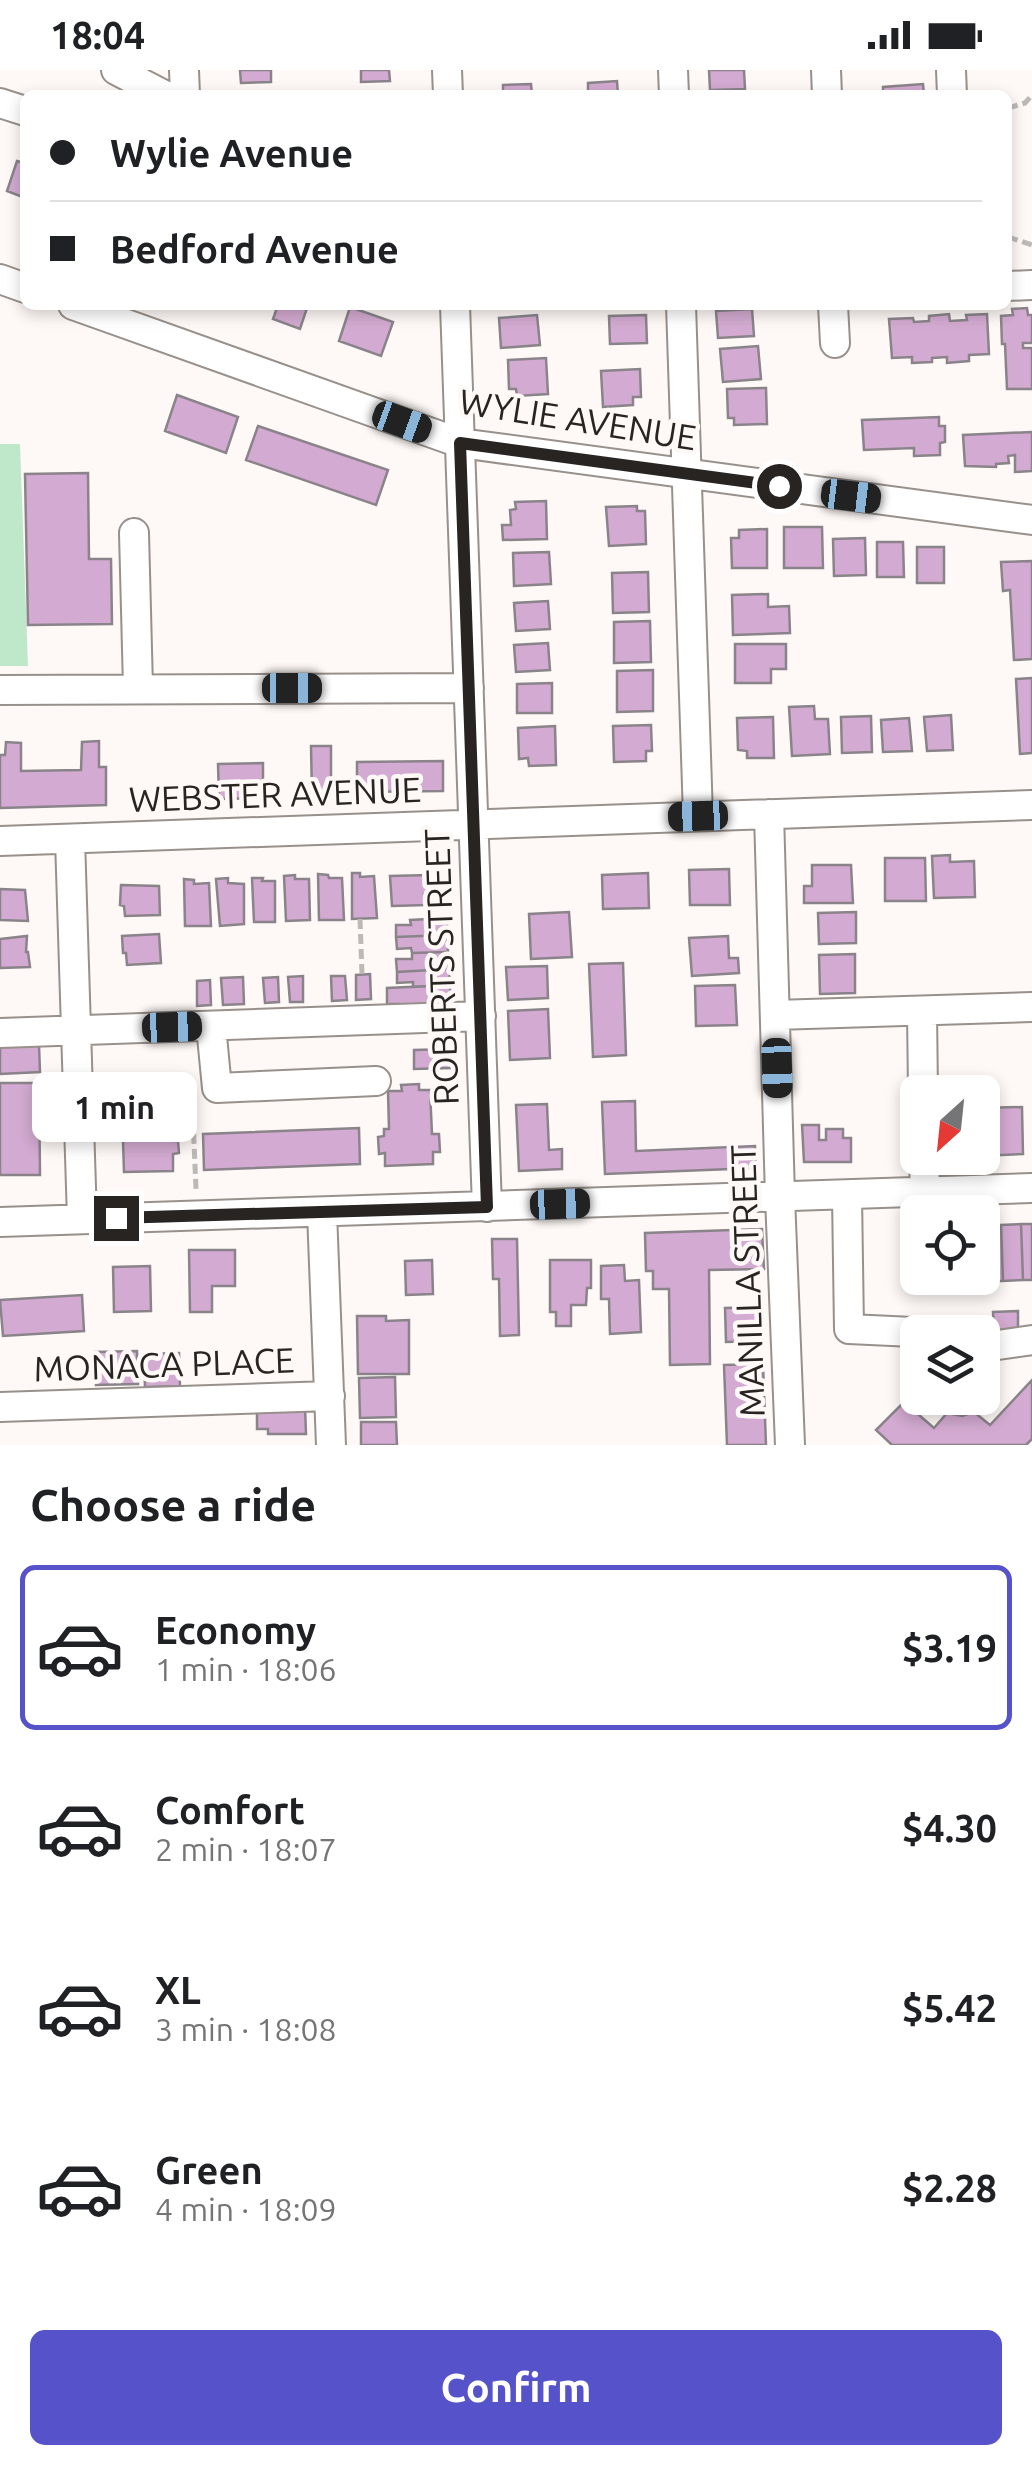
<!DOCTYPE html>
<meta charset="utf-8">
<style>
:root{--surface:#fff;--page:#f2f2f2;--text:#202124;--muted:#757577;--line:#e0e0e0;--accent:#5652c9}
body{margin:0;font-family:Ubuntu,sans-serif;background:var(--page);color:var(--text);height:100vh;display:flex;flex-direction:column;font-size:38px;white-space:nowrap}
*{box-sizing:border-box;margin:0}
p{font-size:32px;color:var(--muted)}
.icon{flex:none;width:55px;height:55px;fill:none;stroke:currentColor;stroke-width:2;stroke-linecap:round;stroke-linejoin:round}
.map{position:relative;height:1375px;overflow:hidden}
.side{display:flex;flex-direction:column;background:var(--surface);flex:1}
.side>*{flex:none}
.guide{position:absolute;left:20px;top:20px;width:992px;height:220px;border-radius:15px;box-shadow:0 5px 15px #0003;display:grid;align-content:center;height:220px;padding:0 30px;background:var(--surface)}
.needle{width:65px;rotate:207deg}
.buttons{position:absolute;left:900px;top:1005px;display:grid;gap:20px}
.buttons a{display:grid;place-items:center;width:100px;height:100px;border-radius:15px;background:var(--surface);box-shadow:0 5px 15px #0003;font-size:50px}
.end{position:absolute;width:45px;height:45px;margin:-22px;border:12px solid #272422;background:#fff;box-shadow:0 0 0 5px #fff}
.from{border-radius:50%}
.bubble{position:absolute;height:70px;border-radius:15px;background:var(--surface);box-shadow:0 5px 15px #0003;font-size:32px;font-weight:700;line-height:70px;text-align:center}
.car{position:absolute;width:30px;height:60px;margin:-30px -15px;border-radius:12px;box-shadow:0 0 8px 2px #0007;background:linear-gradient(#222 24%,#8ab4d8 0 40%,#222 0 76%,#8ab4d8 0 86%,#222 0)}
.guide b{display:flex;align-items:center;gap:35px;height:95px;font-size:38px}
.guide b+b{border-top:2px solid var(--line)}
.guide i{width:25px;height:25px;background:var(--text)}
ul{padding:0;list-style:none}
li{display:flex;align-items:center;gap:30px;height:165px;margin:0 20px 15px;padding:0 10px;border:5px solid transparent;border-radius:15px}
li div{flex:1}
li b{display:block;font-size:38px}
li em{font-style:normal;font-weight:700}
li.active{border-color:var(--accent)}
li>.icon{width:90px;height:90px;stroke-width:1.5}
h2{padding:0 30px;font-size:45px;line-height:120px}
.button{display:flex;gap:20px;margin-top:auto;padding:20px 30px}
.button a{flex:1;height:115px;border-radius:15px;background:var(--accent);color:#fff;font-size:40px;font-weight:700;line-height:115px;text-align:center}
.status{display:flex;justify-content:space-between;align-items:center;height:70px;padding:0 50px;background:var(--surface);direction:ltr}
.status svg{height:28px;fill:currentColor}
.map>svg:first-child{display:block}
.green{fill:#bfe7c9}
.building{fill:#d3aad1;stroke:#8a848a;stroke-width:2.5}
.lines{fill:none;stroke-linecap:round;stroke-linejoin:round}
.minor-casing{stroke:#98908b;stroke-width:32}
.path{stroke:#bdb9b6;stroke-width:5;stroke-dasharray:10 5;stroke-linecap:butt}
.minor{stroke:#fff;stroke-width:28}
.route{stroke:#272422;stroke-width:12}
.labels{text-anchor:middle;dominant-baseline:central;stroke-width:9;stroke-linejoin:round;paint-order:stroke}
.street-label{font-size:35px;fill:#272422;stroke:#fef9f6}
</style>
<div class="status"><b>18:04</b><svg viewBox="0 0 49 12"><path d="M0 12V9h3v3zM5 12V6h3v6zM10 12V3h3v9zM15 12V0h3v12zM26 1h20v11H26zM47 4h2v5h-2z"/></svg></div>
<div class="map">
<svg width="1032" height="1375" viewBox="0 0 1032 1375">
<rect width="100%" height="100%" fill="#fef9f6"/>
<path class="green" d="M0 374H20L28 596H0Z"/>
<path class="building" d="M240 0H271V12L241 13Z
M361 0H389L390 11 361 12Z
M709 0H744L745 19 710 20Z
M617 11 618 25H588V13Z
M531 14 532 25H503V15Z
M923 14 924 25H883V17Z
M17 91 25 93V128L7 121Z
M278 235H308L300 259 273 249Z
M350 237 393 252 381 286 339 271Z
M1027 238 1028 245H1032V273H1023V278H1032V319H1007L1005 274H1002L1001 246 1013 245 1012 239Z
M752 239 754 266 718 268 716 241Z
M949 244 950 251 967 250 966 245 987 244 989 284 969 285V291L947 293V287L932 288V292L912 293V287L892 288 889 249 913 248 914 252 929 251V246Z
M537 245 540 275 501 278 499 248Z
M646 245 647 273 610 274 609 246Z
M758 276 761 309 723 312 720 279Z
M546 288 548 324 517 326 516 319H509L508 290Z
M640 299 641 327H633V335L603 337 601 301Z
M766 318 767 354 734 355V348H728L727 319Z
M177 325 238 347 226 383 165 361Z
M939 347V356H945V372L940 373V385L914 386V378L864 380 862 350Z
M258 356 388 400 376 435 246 390Z
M1032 362V401L1015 402V385L1008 386 1009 393 996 394V397L965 396 963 365Z
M88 403 89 489H111L112 554 28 555 25 404Z
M546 431 547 469 503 470 502 455H511L510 440 516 439 515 432Z
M637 436V441H645L646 474 609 476 606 437Z
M784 457H822L823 498H784Z
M767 459V498H732L731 468H739V460Z
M865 468 866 505 834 506 833 469Z
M877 472H903L904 507H877Z
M917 477H944V513H917Z
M549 482 551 514 514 516 513 483Z
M1032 491V589L1014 590 1010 520 1003 521 1001 492Z
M648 502 649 542 613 543 612 503Z
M768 524V537L789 536 790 563 733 565 732 525Z
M548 531 550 559 516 561 514 533Z
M650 551 651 592 614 593V552Z
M548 573 550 600 516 602 514 575Z
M735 574H786V599H771V613H735Z
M653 600V641L617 642V601Z
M1032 608V683L1020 684 1016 609Z
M552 613V643H517V614Z
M814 636 815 649H828L830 684 792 686 789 637Z
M951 645 953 680 927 681 924 647Z
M871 646 872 682 842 683 841 647Z
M773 647 774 688H747V681L738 680 737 648Z
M909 648 912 681 883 682 881 650Z
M651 655 652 681H646V691L614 692 613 656Z
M555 656 556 695 529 696 528 688 519 689 518 658Z
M99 671V697H106V735L0 738V685H5L6 672 21 673V701L81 700 82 672Z
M311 676H331V725L312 726Z
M443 691V721L357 722V692Z
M263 693V728L219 729 218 694Z
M950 785V792L974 791 975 827 934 828 932 786Z
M885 788H925L926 831H885Z
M812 795H851L853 833H804V816H812Z
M729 799 730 835H690L689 800Z
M352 803H360V807L374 806 377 848 352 849Z
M648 803 649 838 603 839 602 805Z
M318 804 328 805 329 808H342L344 850H319Z
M295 805V809H309L310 850 286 851 284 806Z
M429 805V824H424L426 835 392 836 390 806Z
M228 808V813L244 814V854L220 856 216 809Z
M252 808H263L262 811H275V852H254Z
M184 809 194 810V814L209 813 211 856H185Z
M121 815 159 816 160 845 125 846 124 836 120 835Z
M0 819 25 820 28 851 0 850Z
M569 842 572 887 531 889 529 844Z
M856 842V873L819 874 818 843Z
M447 848V865L396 867V855H411L410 850Z
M159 864 161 893 127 895 126 883H123L122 866Z
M447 865 448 882 412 883 411 878 397 879 396 867Z
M27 866 26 882H28L30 897 0 898V869Z
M728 866 729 888H738L739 903 692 906 689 868Z
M448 882 449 899 397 902 396 889H412V883Z
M855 884V923L820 924 819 885Z
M623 893 626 985 593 987 589 894Z
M547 896 548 928 508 930 506 897Z
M449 899 450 915 413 917V912L397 913V902Z
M370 904 371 929 356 930V905Z
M303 906V932H290L288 907Z
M331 906H345L347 930 332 931Z
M243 907 244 934 223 935 221 908Z
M278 907 279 932 265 933 263 908Z
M210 910 211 935 197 936V911Z
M450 915 451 934 398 937V934H387V918Z
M735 915 737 955 696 956 695 916Z
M548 939 550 988 510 990 508 941Z
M39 975 40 1002 0 1004V976Z
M451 979V998L414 999V980Z
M169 1007V1025H177V1038H172L173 1071H178L179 1083 173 1084V1101L124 1102 121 1009Z
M0 1013H39L40 1105H0Z
M419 1014V1020H430L432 1064H439L440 1082H433V1094L385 1096V1083L379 1084 378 1067 384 1066V1059H389L388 1021H402L401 1015Z
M635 1031 636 1081 755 1076 756 1098 605 1104 602 1032Z
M547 1034 549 1080 562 1079V1099L519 1101 516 1035Z
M1022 1037 1023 1084 982 1086V1038Z
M802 1055H819V1070H826V1059H843V1068H851V1092H804Z
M359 1058 360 1094 204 1100 203 1064Z
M1021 1154H1032V1210H1023Z
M1021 1154 1023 1210 1003 1211 1001 1155Z
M1001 1155 1003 1211H987L984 1156Z
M762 1159 764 1199 709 1200 710 1294 670 1295 669 1219H653V1201H646L645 1163Z
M492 1169H517L519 1265 500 1266 499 1209H493Z
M189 1180H235V1216H212V1242H190Z
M432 1190 433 1224 406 1225 405 1191Z
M550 1190H591V1218H587L586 1235H571V1256H556V1242H550Z
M624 1195 625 1211 639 1210 641 1262 610 1264 609 1229H601V1196Z
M150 1196 151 1241 114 1242 113 1197Z
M82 1225 84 1261 3 1266 0 1230Z
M761 1237 762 1271 726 1272 725 1238Z
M1018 1241V1263L994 1261 993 1242Z
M357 1246H386V1251L409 1250V1304H358Z
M137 1281 138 1314 96 1315 95 1282Z
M179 1283 180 1316 145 1317 144 1284Z
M763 1294 766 1375H727L724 1295Z
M395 1307 396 1347 360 1348 359 1308Z
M1032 1310V1369L1026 1375H892L876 1360 904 1332 934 1358 947 1343 962 1346 974 1342 990 1355Z
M257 1337H305L306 1364H268V1359H257Z
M361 1352H396L397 1375H361Z"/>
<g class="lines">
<g class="minor-casing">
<path id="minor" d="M116 0 164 25
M184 0 185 25
M447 0 448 25
M673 0 674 25
M826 0 827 25
M951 0 952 25
M0 33 25 41
M0 209 25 218
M1008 216 1032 215
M73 235 460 373 1032 450
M455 235 487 1137
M681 235 698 746
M833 235 835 273
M134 463 138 618
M0 620 469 618
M769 744 780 1127 790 1375
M70 769 82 1149
M0 771 1032 735
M922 941 923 1022
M775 945 1032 937
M211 956 217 1018 376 1011
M0 963 481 946
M924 1088 925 1122
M847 1125 849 1259 913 1262 918 1267
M322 1142 331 1375
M0 1152 1032 1118
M982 1280 984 1277 1032 1270
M0 1337 330 1326"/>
</g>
<path class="path" d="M1008 38 1025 33 1032 25
M1008 167 1032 175
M360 849 362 904
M193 1049 196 1119"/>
<use href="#minor" class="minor"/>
</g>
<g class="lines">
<path class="route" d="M116 1148 487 1137 460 373 779 416"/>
</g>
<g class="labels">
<g class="street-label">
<text transform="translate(578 349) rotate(9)">WYLIE AVENUE</text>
<text transform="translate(275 724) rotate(-2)">WEBSTER AVENUE</text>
<text transform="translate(441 897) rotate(-92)">ROBERTS STREET</text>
<text transform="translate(747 1211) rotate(-92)">MANILLA STREET</text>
<text transform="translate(164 1294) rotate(-2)">MONACA PLACE</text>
</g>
</g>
</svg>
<div class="buttons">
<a><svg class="needle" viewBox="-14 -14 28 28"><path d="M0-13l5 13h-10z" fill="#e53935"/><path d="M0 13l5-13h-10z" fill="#757577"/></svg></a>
<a><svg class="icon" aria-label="locate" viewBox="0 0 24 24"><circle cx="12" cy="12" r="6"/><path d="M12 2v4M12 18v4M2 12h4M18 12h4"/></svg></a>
<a><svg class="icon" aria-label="layers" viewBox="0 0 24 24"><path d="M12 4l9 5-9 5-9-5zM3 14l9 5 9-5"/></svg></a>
</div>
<i class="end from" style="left:779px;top:416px"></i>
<i class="end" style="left:116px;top:1148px"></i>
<div class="bubble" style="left:32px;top:1002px;width:165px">1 min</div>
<i class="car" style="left:402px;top:352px;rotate:110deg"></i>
<i class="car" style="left:851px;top:426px;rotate:97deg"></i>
<i class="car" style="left:292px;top:618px;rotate:90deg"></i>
<i class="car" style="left:698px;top:746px;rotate:268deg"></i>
<i class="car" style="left:172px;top:957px;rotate:88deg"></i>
<i class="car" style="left:777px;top:998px;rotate:178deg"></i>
<i class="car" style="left:560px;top:1134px;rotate:88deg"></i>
<div class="guide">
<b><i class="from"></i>Wylie Avenue</b>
<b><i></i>Bedford Avenue</b>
</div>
</div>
<section class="side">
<h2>Choose a ride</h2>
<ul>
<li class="active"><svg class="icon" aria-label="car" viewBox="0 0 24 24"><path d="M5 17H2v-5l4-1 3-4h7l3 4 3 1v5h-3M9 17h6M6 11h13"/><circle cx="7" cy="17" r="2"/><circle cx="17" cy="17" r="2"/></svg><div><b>Economy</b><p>1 min · 18:06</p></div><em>$3.19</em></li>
<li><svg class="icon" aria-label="car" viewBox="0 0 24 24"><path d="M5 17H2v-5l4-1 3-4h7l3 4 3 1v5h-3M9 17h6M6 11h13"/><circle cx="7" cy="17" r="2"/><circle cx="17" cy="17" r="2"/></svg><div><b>Comfort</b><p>2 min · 18:07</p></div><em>$4.30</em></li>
<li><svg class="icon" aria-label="car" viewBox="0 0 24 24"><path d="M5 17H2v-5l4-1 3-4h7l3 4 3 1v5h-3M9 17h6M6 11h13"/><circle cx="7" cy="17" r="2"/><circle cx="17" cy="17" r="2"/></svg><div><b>XL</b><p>3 min · 18:08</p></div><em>$5.42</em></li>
<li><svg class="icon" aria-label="car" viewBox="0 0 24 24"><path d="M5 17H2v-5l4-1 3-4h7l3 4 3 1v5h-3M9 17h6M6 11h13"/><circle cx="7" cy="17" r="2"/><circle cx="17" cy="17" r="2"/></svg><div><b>Green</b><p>4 min · 18:09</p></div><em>$2.28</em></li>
</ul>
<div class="button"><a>Confirm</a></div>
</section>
